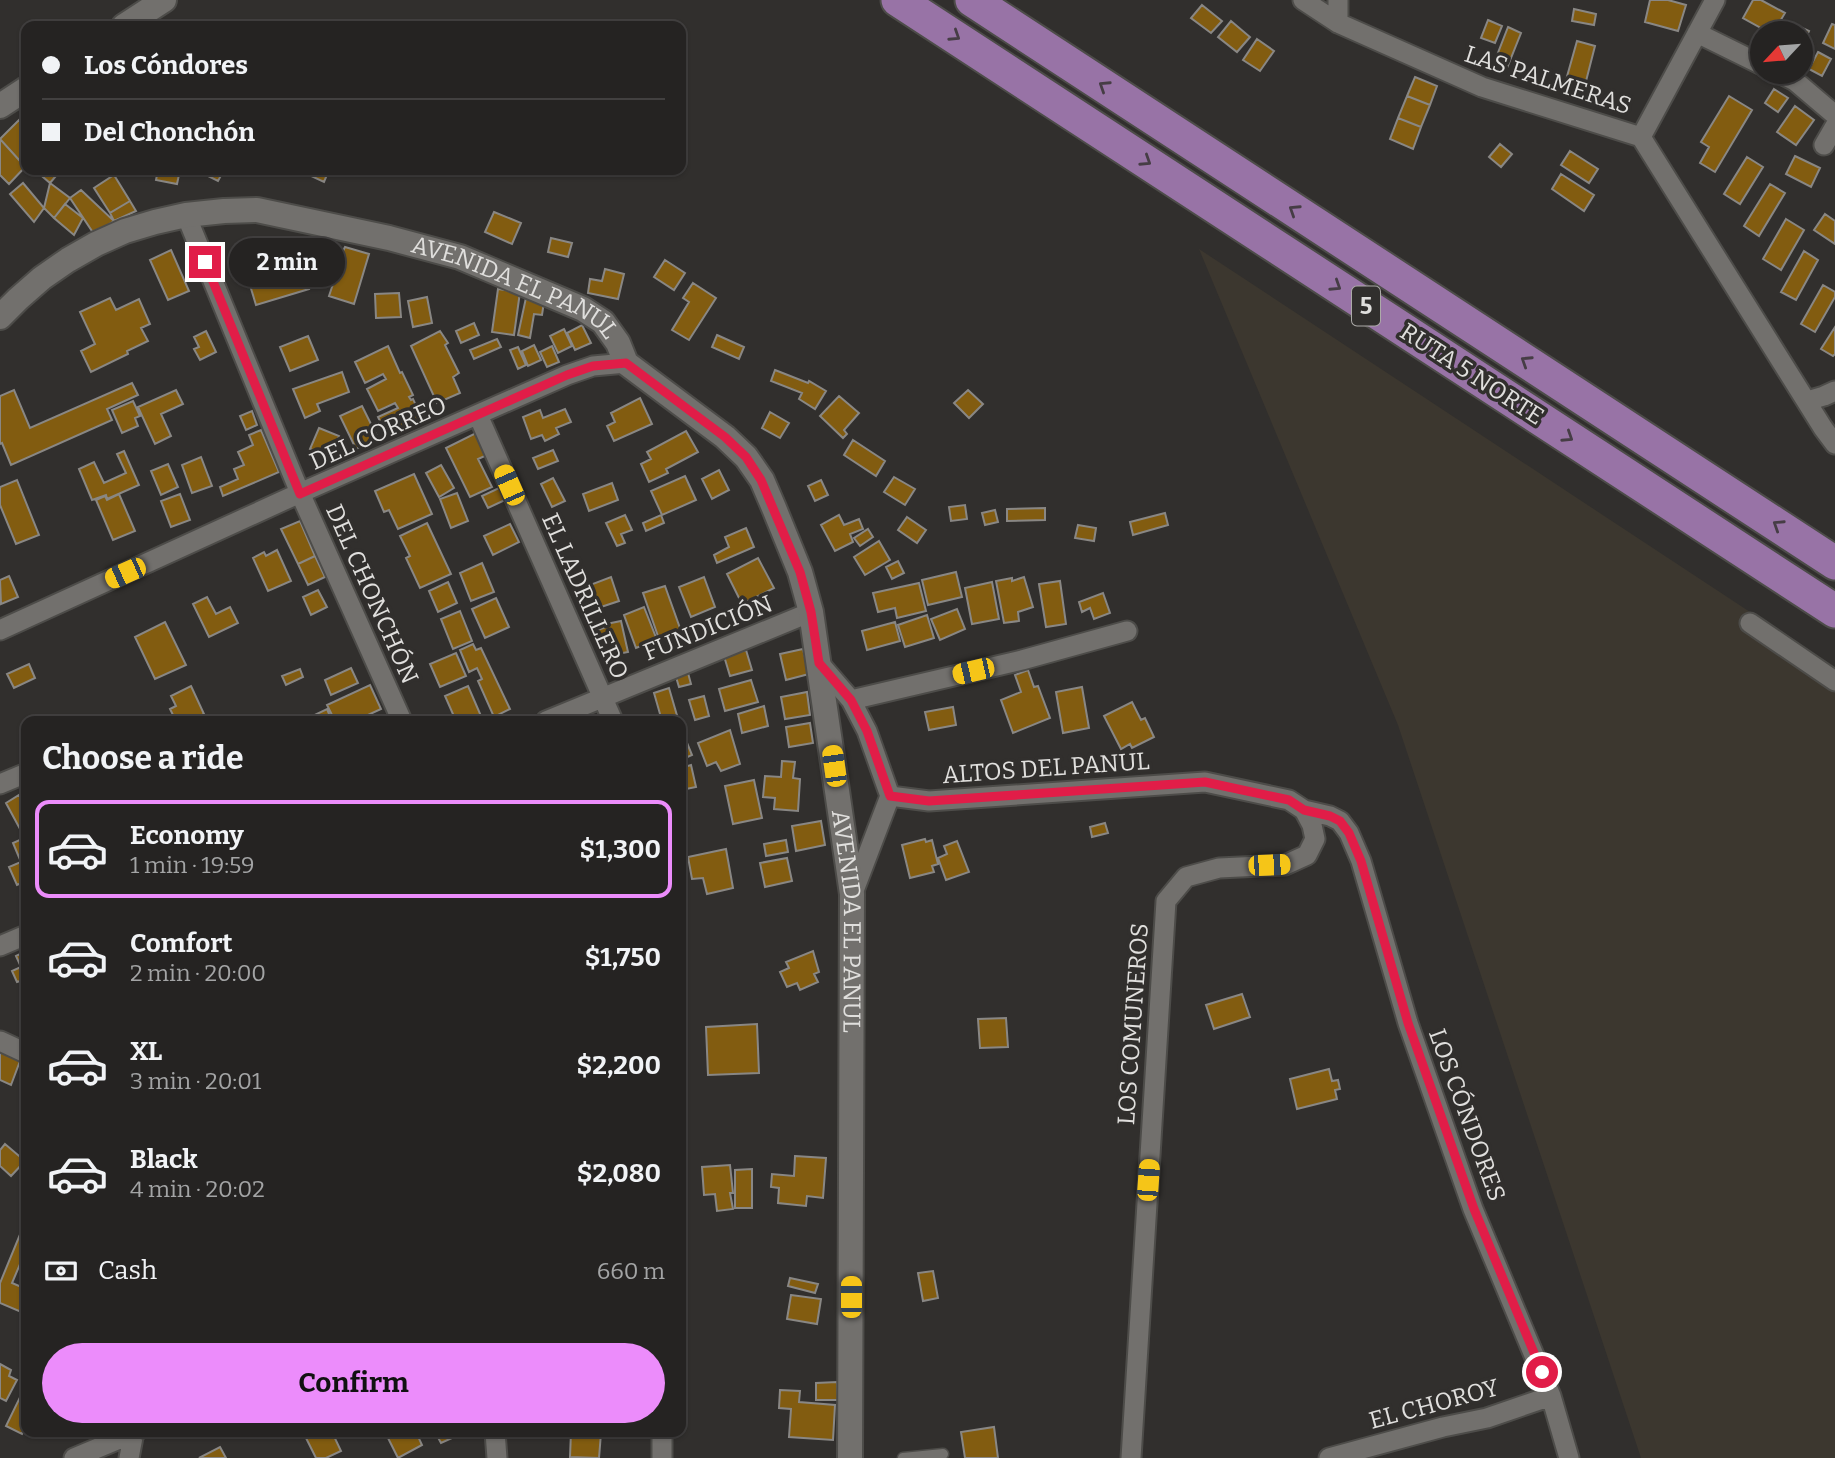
<!DOCTYPE html>
<meta charset="utf-8">
<style>
:root{--surface:#252322;--page:#312f2f;--text:#f1f3f6;--muted:#a3a4a5;--line:#424040;--accent:#ec8cfb}
body{margin:0;font-family:Bitter,serif;background:var(--page);color:var(--text);height:100vh;display:flex;flex-direction:column;font-size:26px;white-space:nowrap}
*{box-sizing:border-box;margin:0}
p{font-size:23px;color:var(--muted)}
.icon{flex:none;width:38px;height:38px;fill:none;stroke:currentColor;stroke-width:2;stroke-linecap:round;stroke-linejoin:round}
.map{position:relative;flex:1;overflow:hidden}
.panel{position:absolute;left:21px;top:716px;width:665px;height:721px;display:flex;flex-direction:column;background:var(--surface);border-radius:14px;box-shadow:0 2px 5px #0004,0 0 0 2px var(--line)}
.panel>*{flex:none}
.hud{position:absolute;left:21px;top:21px;width:665px;height:154px;border-radius:14px;box-shadow:0 2px 5px #0004,0 0 0 2px var(--line);display:grid;align-content:center;height:154px;padding:0 21px;background:var(--surface)}
.needle{width:46px;rotate:244deg}
.tools{position:absolute;left:1750px;top:21px;display:grid;gap:14px}
.tools a{display:grid;place-items:center;width:63px;height:63px;border-radius:50%;background:var(--surface);box-shadow:0 2px 5px #0004,0 0 0 2px var(--line);font-size:35px}
.end{position:absolute;width:32px;height:32px;margin:-16px;border:9px solid #e11d48;background:#fff;box-shadow:0 0 0 4px #fff}
.from{border-radius:50%}
.bubble{position:absolute;height:49px;border-radius:24px;background:var(--surface);box-shadow:0 2px 5px #0004,0 0 0 2px var(--line);font-size:23px;font-weight:700;line-height:49px;text-align:center}
.car{position:absolute;width:21px;height:42px;margin:-21px -10px;border-radius:9px;box-shadow:0 0 5px 2px #0007;background:linear-gradient(#f5c518 24%,#345 0 40%,#f5c518 0 76%,#345 0 86%,#f5c518 0)}
.hud b{display:flex;align-items:center;gap:24px;height:66px;font-size:26px}
.hud b+b{border-top:2px solid var(--line)}
.hud i{width:18px;height:18px;background:var(--text)}
ul{padding:0;list-style:none}
li{display:flex;align-items:center;gap:21px;height:98px;margin:0 14px 10px;padding:0 7px;border:4px solid transparent;border-radius:14px}
li div{flex:1}
li b{display:block;font-size:26px}
li em{font-style:normal;font-weight:700}
li.on{border-color:var(--accent)}
li>.icon{width:63px;height:63px;stroke-width:1.5}
h2{padding:0 21px;font-size:32px;line-height:84px}
.pay{display:flex;align-items:center;gap:18px;height:77px;padding:0 21px;font-size:26px}
.pay p{margin-inline-start:auto}
.cta{display:flex;gap:14px;margin-top:auto;padding:14px 21px}
.cta a{flex:1;height:80px;border-radius:42px;background:var(--accent);color:#111;font-size:28px;font-weight:700;line-height:80px;text-align:center}
.map>svg:first-child{display:block}
.built{fill:#3c372f}
.building{fill:#825c10;stroke:#898784;stroke-width:2}
.lines{fill:none;stroke-linecap:round;stroke-linejoin:round}
.service-casing{stroke:#4d4c49;stroke-width:13}
.minor-casing{stroke:#4d4c49;stroke-width:23}
.tertiary-casing{stroke:#4d4c49;stroke-width:28}
.trunk-casing{stroke:#4d4c49;stroke-width:37}
.service{stroke:#72706d;stroke-width:10}
.minor{stroke:#72706d;stroke-width:19}
.tertiary{stroke:#72706d;stroke-width:24}
.trunk{stroke:#9873a6;stroke-width:33}
.oneway{stroke:#463d45}
.route{stroke:#e11d48;stroke-width:9}
.labels{text-anchor:middle;dominant-baseline:central;stroke-width:7;stroke-linejoin:round;paint-order:stroke}
.shield{fill:#312f2d;stroke:#acaaa8;stroke-width:2}
.shield-label{font-size:23px;font-weight:bold;fill:#e0dfdd}
.street-label{font-size:24px;fill:#e0dfdd;stroke:#312f2d}
</style>
<div class="map">
<svg width="1835" height="1458" viewBox="0 0 1835 1458">
<rect width="100%" height="100%" fill="#312f2d"/>
<path class="built" d="M1199 249 1835 668V1458H1641L1398 725Z"/>
<path class="building" d="M1650 0H1668L1686 5 1678 31 1645 22Z
M1753 0H1761L1785 13 1773 33H1770L1743 18Z
M1202 5 1222 21 1211 33 1191 18Z
M1574 9 1596 14 1594 25 1572 21Z
M1488 20 1502 26 1495 43 1481 38Z
M1231 21 1250 37 1237 52 1218 37Z
M1789 22 1809 31 1801 48V33H1784Z
M1832 24 1835 25V49L1823 43Z
M1508 27 1521 33 1507 68 1494 63Z
M1257 39 1274 51 1260 71 1243 60Z
M1577 41 1595 46 1585 85 1566 80Z
M1818 52 1831 59 1822 76 1809 69Z
M1415 77 1437 86 1430 105 1407 96Z
M1774 89 1788 98 1778 112 1765 103Z
M1407 96 1430 105 1421 127 1398 118Z
M1729 96 1752 110 1715 172 1700 163 1709 147 1701 142Z
M1795 106 1814 120 1796 145 1777 132Z
M1398 118 1421 127 1413 149 1390 139Z
M19 120 26 128V156L20 161 0 139Z
M0 139 20 161 26 166 9 184 0 175Z
M1500 144 1512 154 1501 167 1489 157Z
M1570 151 1598 169 1589 183 1561 165Z
M1795 156 1820 168 1811 187 1786 174Z
M1747 157 1763 167 1740 204 1724 194Z
M36 170H61L50 183 36 171Z
M158 170H180L177 184 156 180Z
M196 170H224L218 181Z
M311 170H329L324 182 309 175Z
M1561 174 1594 195 1584 211 1552 189Z
M114 175 130 201 110 213 94 188Z
M23 183 44 208 34 222 10 194Z
M50 183 70 198 54 218 44 208Z
M1770 184 1785 193 1759 236 1744 226Z
M81 190 114 221 94 234 70 198Z
M130 201 136 211 114 221 110 213Z
M65 204 83 218 74 235 54 218Z
M494 212 521 223 512 244 485 232Z
M1825 214 1835 221V244L1814 230Z
M1786 219 1804 230 1781 270 1763 259Z
M551 238 572 243 568 257 548 252Z
M277 243 281 268 237 273 234 248Z
M345 247 369 254 354 304 329 296 338 269 327 267 331 248 343 251Z
M171 250 189 291 168 300 150 260Z
M1804 251 1818 260 1796 300 1781 292Z
M665 260 685 273 674 290 654 277Z
M302 266 309 289 256 305 249 282Z
M605 269 624 274 618 299 588 293 590 279 602 281Z
M693 283 716 298 689 340 672 330 689 302 683 298Z
M1823 285 1835 292V297L1815 332 1801 324Z
M498 289 520 292 514 335 492 332Z
M399 293 401 317 376 318 375 294Z
M527 293 544 302 542 315 534 314 530 338 518 335Z
M427 297 432 323 413 327 408 301Z
M110 298 116 310 139 299 150 324 141 328 148 341 127 351 128 354 91 372 81 351 95 344 80 312Z
M474 323 479 335 461 343 456 331Z
M582 325 591 343 575 350 567 333Z
M1835 327V354L1833 356 1821 349Z
M564 329 572 346 558 353 550 336Z
M206 331 216 352 200 360 194 349 199 347 194 337Z
M440 331 448 343 445 345 459 373 453 377 460 393 437 403 411 346Z
M717 335 744 347 739 359 712 347Z
M308 336 318 360 290 371 280 347Z
M497 339 501 347 474 359 470 350Z
M534 345 541 360 528 366 522 351Z
M388 346 400 373 402 372 413 395 409 397 411 400 413 399 422 418 387 436 378 417 398 408 395 403 378 411 367 389 386 379 383 374 365 383 355 362Z
M552 346 559 362 547 367 540 352Z
M518 347 526 365 518 369 510 350Z
M775 370 808 383 809 381 826 391 815 409 799 399 802 393 771 381Z
M342 372 349 392 317 404 320 411 305 418 293 389Z
M132 383 138 395 107 409 112 420 11 465 2 443 0 444V396L14 390 30 428Z
M176 390 183 404 161 414 171 436 155 444 138 407Z
M968 390 983 404 969 418 954 403Z
M839 396 859 413 844 430 847 434 843 438 820 416Z
M640 398 652 424 614 441 607 426 615 422 611 413Z
M133 401 140 416 135 418 138 426 122 433 112 410Z
M362 406 378 438 356 449 340 416Z
M565 409 571 422 556 428 559 434 545 441 542 435 531 439 523 417 540 410 543 418Z
M252 411 257 425 246 430 240 416Z
M770 412 789 423 780 438 762 428Z
M319 428 339 436 331 457 310 449Z
M261 430 279 472 223 496 220 487 238 479 234 469 244 465 238 452 253 445 249 435Z
M686 431 698 452 666 469 668 473 649 482 641 464 651 459 647 452Z
M476 433 487 455 478 459 492 487 470 497 446 448Z
M853 440 885 461 876 476 844 455Z
M553 450 558 461 538 469 533 458Z
M124 451 139 485 107 499 106 495 92 500 79 469 94 462 104 483 126 473 117 454Z
M201 457 212 486 192 493 182 465Z
M168 464 178 487 161 495 151 471Z
M441 465 454 488 439 497 426 473Z
M719 470 729 490 712 499 702 479Z
M414 474 432 514 398 529 389 510 384 512 375 491Z
M685 476 696 500 662 515 651 491Z
M894 477 915 489 905 505 884 492Z
M553 478 565 501 552 507 541 484Z
M17 480 39 535 16 544 0 505V487Z
M821 480 828 495 815 501 808 486Z
M612 483 618 500 589 511 583 494Z
M499 488 505 500 488 508 482 496Z
M457 493 468 521 451 528 440 499Z
M119 494 135 531 113 540 96 500 105 496 107 500Z
M180 494 190 520 171 527 161 501Z
M965 505 967 519 951 521 949 507Z
M1045 508V520L1007 521V509Z
M995 510 998 522 985 525 982 513Z
M1165 513 1168 525 1133 535 1130 522Z
M625 515 632 530 621 534 625 543 617 546 606 523Z
M661 515 664 523 646 531 643 523Z
M839 515 844 525 859 519 863 529 850 534 853 542 835 551 821 525Z
M907 517 926 530 917 543 898 530Z
M300 521 315 556 298 564 281 529Z
M427 523 451 574 420 588 406 558 410 556 400 536Z
M510 524 519 542 493 555 484 536Z
M1078 525 1096 528 1094 541 1075 538Z
M746 528 754 547 717 563 714 555 729 547 725 537Z
M868 529 873 537 860 546 854 538Z
M879 541 890 560 865 575 854 557Z
M277 550 291 581 268 591 253 558 264 552 266 556Z
M315 556 325 577 308 585 298 564Z
M758 558 774 588 742 604 727 574Z
M898 561 904 573 892 579 886 567Z
M482 563 494 592 471 601 460 573Z
M956 572 962 597 928 605 922 580Z
M9 576 18 597 1 604 0 580Z
M611 577 619 601 598 608 590 585Z
M704 577 715 607 691 617 679 587Z
M1024 577 1033 607 1018 612 1019 621 1004 623 996 581 1012 578V581Z
M1060 581 1066 624 1046 627 1039 584Z
M448 582 457 603 438 612 429 591Z
M992 582 999 619 972 624 965 588Z
M919 583 926 611 897 618 895 608 878 612 873 593Z
M665 586 681 631 659 639 643 593Z
M318 590 327 607 311 615 303 597Z
M1103 593 1110 613 1094 619 1090 608 1082 612 1079 602Z
M207 597 216 614 230 607 238 623 209 637 193 604Z
M496 598 509 627 485 638 472 609Z
M644 607 657 640 636 648 624 615Z
M957 609 965 629 940 640 931 619Z
M460 611 472 641 453 649 441 619Z
M927 615 934 638 905 647 898 625Z
M621 621 628 652 612 655 609 642 600 645 595 631 606 627V624Z
M165 622 186 665 155 679 135 637Z
M895 622 900 641 867 650 862 631Z
M473 644 476 650 481 648 510 709 494 717 478 681 482 679 477 668 469 672 460 650Z
M803 649 809 674 786 680 780 654Z
M746 650 752 670 730 676 724 656Z
M456 653 466 676 440 687 430 664Z
M29 664 35 678 14 688 7 674Z
M351 668 358 683 331 695 325 680Z
M300 669 303 677 286 685 282 676Z
M1028 670 1034 687 1038 686 1050 718 1013 733 1001 700 1021 692 1015 675Z
M688 673 691 684 679 687 676 677Z
M751 680 758 702 725 711 719 689Z
M370 685 381 709 355 721H335L327 705Z
M191 686 204 714 190 721 187 716 176 721 170 709 176 706 171 696Z
M468 686 481 716 470 721H456L445 696Z
M1082 687 1089 728 1063 733 1056 692Z
M669 688 678 719 662 721 654 693Z
M807 692 810 715 785 719 781 697Z
M704 696 709 716 695 720 689 700Z
M1132 702 1141 720 1145 718 1154 737 1132 748 1130 744 1121 749 1104 716Z
M764 706 768 726 742 733 738 714Z
M953 707 956 725 929 730 925 712Z
M327 709 332 721H305L304 720Z
M810 723 813 743 789 747 786 727Z
M730 730 740 764 721 771 716 762 707 766 698 743Z
M685 738 692 755 681 760V739Z
M782 761 795 762 793 778 800 779 798 811 774 809 775 798 763 797 765 776 781 777Z
M691 765 696 787 681 790V768Z
M754 780 762 818 733 824 725 786Z
M19 795 26 808V826L20 829 6 803Z
M821 821 825 845 796 851 792 826Z
M1105 823 1108 833 1092 837 1090 827Z
M24 838 26 844V881L17 885 9 867 21 862 13 843Z
M925 839 926 842 932 840 938 864 932 866 934 872 910 878 902 845Z
M786 840 788 852 766 856 764 844Z
M957 841 969 872 946 880 938 858 947 854 944 846Z
M726 849 733 888 707 894 703 878 692 879 688 857Z
M787 858 792 881 765 887 760 863Z
M26 951V990L25 991 20 981 17 982 12 971 21 967 16 956Z
M813 951 819 972 814 974 818 982 800 990 797 983 787 987 780 972 789 968 786 962Z
M1242 994 1250 1017 1214 1029 1206 1005Z
M1006 1018 1008 1047 980 1048 978 1019Z
M757 1024 759 1073 708 1075 706 1027Z
M0 1052 20 1061 11 1085 0 1080Z
M1329 1069 1332 1081 1338 1080 1340 1089 1335 1090 1337 1099 1297 1109 1290 1079Z
M5 1144 25 1161 11 1176 0 1166V1150Z
M795 1156 826 1158 823 1198 807 1196 806 1206 778 1203 779 1188 771 1187 772 1174 794 1176Z
M730 1165 733 1193H730L733 1209 717 1211 715 1194 704 1195 702 1167Z
M752 1169V1208H735V1170Z
M26 1220V1250L12 1283 26 1289V1314L0 1303V1283Z
M933 1271 938 1298 923 1301 918 1273Z
M790 1278 818 1284 815 1293 788 1286Z
M791 1295 821 1299 817 1324 787 1319Z
M0 1364 11 1370 9 1376 17 1380 6 1401 0 1398Z
M837 1382 838 1400H816V1383Z
M24 1389 26 1390V1425L22 1434 6 1426Z
M780 1390 800 1391 799 1402 835 1405 833 1440 789 1437 791 1409 779 1408Z
M994 1427 998 1458H965L961 1432Z
M303 1432H332L341 1451 326 1458H316Z
M385 1432H416L422 1445 398 1458Z
M435 1432H460L461 1434 441 1443Z
M571 1432 601 1433 599 1458 570 1457Z
M220 1447 226 1458H199Z"/>
<g class="lines">
<g class="service-casing">
<path id="service" d="M903 1458 943 1454"/>
</g>
<g class="minor-casing">
<path id="minor" d="M1303 0 1338 23 1482 87 1641 137 1823 428 1835 444
M1338 23V0
M1697 33 1762 65
M1777 72 1795 81 1835 115
M1641 137 1715 0
M1824 145 1835 126
M186 215 300 493 402 721
M1807 401 1824 396 1835 391
M478 415 613 721
M1750 623 1835 681
M0 630 300 493 567 375 593 366 626 363
M819 663 851 700 1022 660 1127 631
M851 700 867 731 890 796 853 893
M546 721 811 612
M0 784 24 774
M890 796 929 801 1205 782 1289 800 1304 810 1312 825 1315 839 1307 855 1285 865 1219 868 1186 877 1166 901 1131 1458
M1304 810 1330 816 1340 821 1349 833 1361 861 1408 1023 1473 1209 1551 1396 1569 1458
M0 946 26 935
M0 1041 26 1053
M495 1432 497 1458
M74 1458 136 1432
M129 1458 134 1432
M662 1458V1432
M1329 1458 1443 1427 1487 1418 1551 1396"/>
</g>
<g class="tertiary-casing">
<g id="tertiary">
<path d="M124 26 164 0"/>
<path d="M0 106 26 89"/>
<path id="s1" d="M0 317 18 299 42 278 68 260 96 244 125 231 155 222 186 215 224 211 257 210 389 238 460 257 583 309 603 322 618 343 626 363 725 437 746 457 762 480 774 508 800 572 811 612 852 894 850 1458"/>
</g>
</g>
<g class="trunk-casing">
<path id="trunk" d="M898 0 1835 611
M972 0 1835 563"/>
</g>
<use href="#service" class="service"/>
<use href="#minor" class="minor"/>
<use href="#tertiary" class="tertiary"/>
<use href="#trunk" class="trunk"/>
</g>
<defs><path id="oneway-chevron" d="M-2-3.5L2.5 0L-2 3.5" fill="none" stroke-width="1.6" stroke-linecap="round" stroke-linejoin="round" transform="scale(1.75)"/></defs>
<g class="oneway">
<use href="#oneway-chevron" transform="translate(955 36) rotate(33)"/>
<use href="#oneway-chevron" transform="translate(1104 86) rotate(-147)"/>
<use href="#oneway-chevron" transform="translate(1146 161) rotate(33)"/>
<use href="#oneway-chevron" transform="translate(1294 210) rotate(-147)"/>
<use href="#oneway-chevron" transform="translate(1336 286) rotate(33)"/>
<use href="#oneway-chevron" transform="translate(1526 361) rotate(-147)"/>
<use href="#oneway-chevron" transform="translate(1568 437) rotate(33)"/>
<use href="#oneway-chevron" transform="translate(1778 525) rotate(-147)"/>
</g>
<g class="lines">
<path class="route" d="M205 262 300 494 567 375 593 366 626 363 725 437 746 457 761 480 800 572 811 612 819 663 851 700 867 731 890 796 929 801 1205 782 1289 800 1304 810 1330 816 1340 821 1349 833 1361 861 1408 1023 1474 1209 1542 1372"/>
</g>
<g class="labels">
<rect class="shield" x="1352" y="286.5" width="28" height="39" rx="5"/>
<g class="shield-label">
<text x="1366" y="306">5</text>
</g>
<g class="street-label">
<text transform="translate(1548 80) rotate(18)">LAS PALMERAS</text>
<text stroke="none"><textPath href="#s1" startOffset="558">AVENIDA EL PANUL</textPath></text>
<text transform="translate(1472 374) rotate(33)">RUTA 5 NORTE</text>
<text transform="translate(378 433) rotate(-24)">DEL CORREO</text>
<text transform="translate(372 594) rotate(66)">DEL CHONCHÓN</text>
<text transform="translate(585 596) rotate(66)">EL LADRILLERO</text>
<text transform="translate(708 628) rotate(-22)">FUNDICIÓN</text>
<text transform="translate(1046 768) rotate(-4)">ALTOS DEL PANUL</text>
<text stroke="none"><textPath href="#s1" startOffset="1334">AVENIDA EL PANUL</textPath></text>
<text transform="translate(1133 1024) rotate(-86)">LOS COMUNEROS</text>
<text transform="translate(1467 1115) rotate(70)">LOS CÓNDORES</text>
<text transform="translate(1434 1404) rotate(-15)">EL CHOROY</text>
</g>
</g>
</svg>
<div class="tools">
<a><svg class="needle" viewBox="-14 -14 28 28"><path d="M0-13l5 13h-10z" fill="#e53935"/><path d="M0 13l5-13h-10z" fill="#a3a4a5"/></svg></a>
</div>
<i class="end from" style="left:1542px;top:1372px"></i>
<i class="end" style="left:205px;top:262px"></i>
<div class="bubble" style="left:229px;top:238px;width:116px">2 min</div>
<i class="car" style="left:509px;top:485px;rotate:336deg"></i>
<i class="car" style="left:125px;top:573px;rotate:246deg"></i>
<i class="car" style="left:973px;top:671px;rotate:257deg"></i>
<i class="car" style="left:834px;top:766px;rotate:352deg"></i>
<i class="car" style="left:1269px;top:865px;rotate:88deg"></i>
<i class="car" style="left:1148px;top:1180px;rotate:4deg"></i>
<i class="car" style="left:851px;top:1297px;rotate:0deg"></i>
<div class="hud">
<b><i class="from"></i>Los Cóndores</b>
<b><i></i>Del Chonchón</b>
</div>
<section class="panel">
<h2>Choose a ride</h2>
<ul>
<li class="on"><svg class="icon" aria-label="car" viewBox="0 0 24 24"><path d="M5 17H2v-5l4-1 3-4h7l3 4 3 1v5h-3M9 17h6M6 11h13"/><circle cx="7" cy="17" r="2"/><circle cx="17" cy="17" r="2"/></svg><div><b>Economy</b><p>1 min · 19:59</p></div><em>$1,300</em></li>
<li><svg class="icon" aria-label="car" viewBox="0 0 24 24"><path d="M5 17H2v-5l4-1 3-4h7l3 4 3 1v5h-3M9 17h6M6 11h13"/><circle cx="7" cy="17" r="2"/><circle cx="17" cy="17" r="2"/></svg><div><b>Comfort</b><p>2 min · 20:00</p></div><em>$1,750</em></li>
<li><svg class="icon" aria-label="car" viewBox="0 0 24 24"><path d="M5 17H2v-5l4-1 3-4h7l3 4 3 1v5h-3M9 17h6M6 11h13"/><circle cx="7" cy="17" r="2"/><circle cx="17" cy="17" r="2"/></svg><div><b>XL</b><p>3 min · 20:01</p></div><em>$2,200</em></li>
<li><svg class="icon" aria-label="car" viewBox="0 0 24 24"><path d="M5 17H2v-5l4-1 3-4h7l3 4 3 1v5h-3M9 17h6M6 11h13"/><circle cx="7" cy="17" r="2"/><circle cx="17" cy="17" r="2"/></svg><div><b>Black</b><p>4 min · 20:02</p></div><em>$2,080</em></li>
</ul>
<div class="pay"><svg class="icon" aria-label="cash" viewBox="0 0 24 24"><path d="M3 7h18v10H3z"/><circle cx="12" cy="12" r="2"/></svg>Cash<p>660 m</p></div>
<div class="cta"><a>Confirm</a></div>
</section>
</div>
